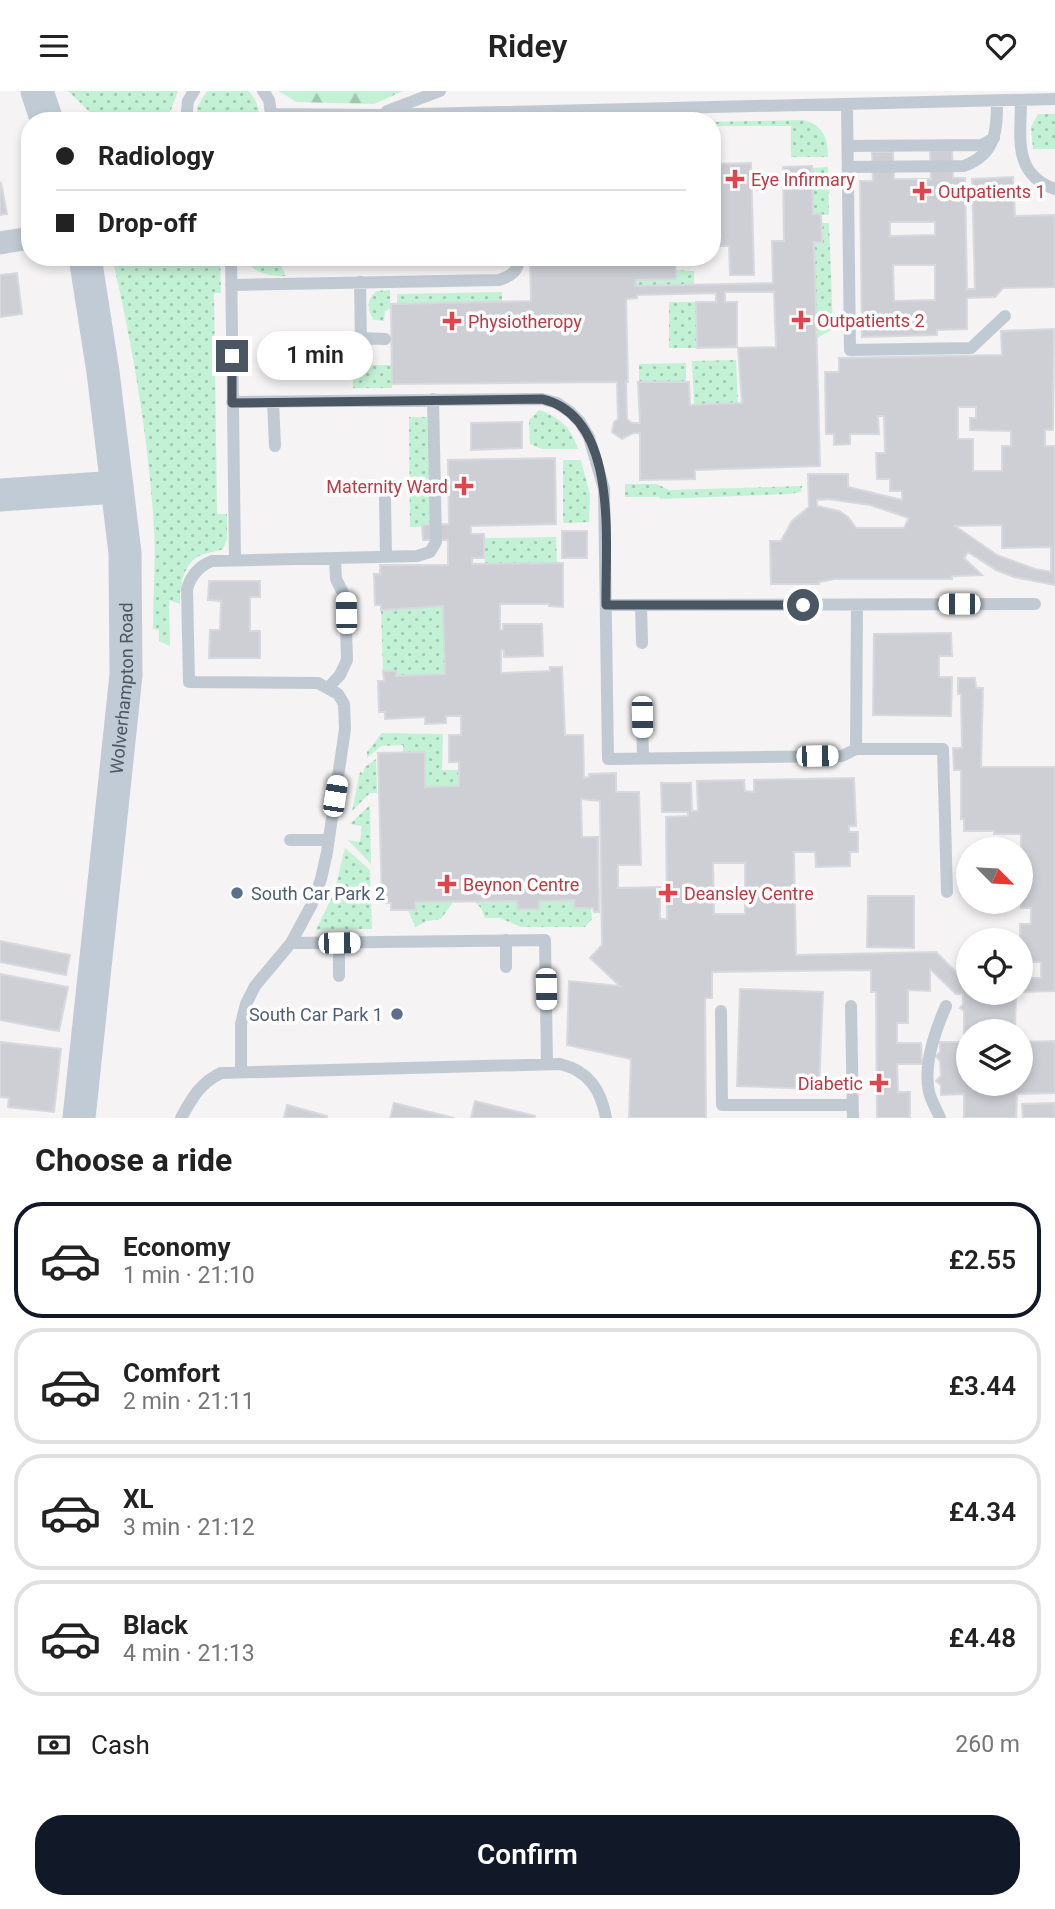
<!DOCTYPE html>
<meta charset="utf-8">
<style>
:root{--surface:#fff;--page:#f2f2f2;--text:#222;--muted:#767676;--line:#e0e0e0;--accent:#111827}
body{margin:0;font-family:Roboto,sans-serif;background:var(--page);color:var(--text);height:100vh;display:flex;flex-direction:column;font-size:26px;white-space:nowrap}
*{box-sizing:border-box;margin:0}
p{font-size:23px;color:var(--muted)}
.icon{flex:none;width:38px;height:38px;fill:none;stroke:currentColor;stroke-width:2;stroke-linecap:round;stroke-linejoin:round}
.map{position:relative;height:1027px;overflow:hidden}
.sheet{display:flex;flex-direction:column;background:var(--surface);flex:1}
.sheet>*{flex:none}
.guide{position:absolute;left:21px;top:21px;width:700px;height:154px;border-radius:28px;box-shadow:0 4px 10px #0003;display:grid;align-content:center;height:154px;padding:0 35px;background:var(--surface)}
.needle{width:46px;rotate:114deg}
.buttons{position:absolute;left:956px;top:746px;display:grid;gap:14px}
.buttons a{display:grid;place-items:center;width:77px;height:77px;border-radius:50%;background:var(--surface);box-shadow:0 4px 10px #0003;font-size:35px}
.end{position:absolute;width:32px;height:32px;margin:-16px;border:9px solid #4a5661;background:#fff;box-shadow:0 0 0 4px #fff}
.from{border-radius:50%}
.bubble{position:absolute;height:49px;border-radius:24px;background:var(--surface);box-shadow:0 4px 10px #0003;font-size:23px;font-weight:600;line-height:49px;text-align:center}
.car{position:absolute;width:21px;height:42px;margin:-21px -10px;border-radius:9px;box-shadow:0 0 5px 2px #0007;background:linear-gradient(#fff 24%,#345 0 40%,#fff 0 76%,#345 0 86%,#fff 0)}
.guide b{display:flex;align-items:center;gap:24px;height:66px;font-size:26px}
.guide b+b{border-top:2px solid var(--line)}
.guide i{width:18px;height:18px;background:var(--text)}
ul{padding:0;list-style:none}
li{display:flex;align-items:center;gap:21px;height:116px;margin:0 14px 10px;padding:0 21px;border:4px solid var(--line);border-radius:28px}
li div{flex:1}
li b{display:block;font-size:26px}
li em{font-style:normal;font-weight:600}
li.selected{border-color:var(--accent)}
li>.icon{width:63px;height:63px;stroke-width:1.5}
h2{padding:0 35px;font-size:32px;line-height:84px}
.pay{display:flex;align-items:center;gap:18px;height:77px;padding:0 35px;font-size:26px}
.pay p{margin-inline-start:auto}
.primary-button{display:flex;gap:14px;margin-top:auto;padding:14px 35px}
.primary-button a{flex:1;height:80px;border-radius:28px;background:var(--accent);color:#fff;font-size:28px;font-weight:600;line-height:80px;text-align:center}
header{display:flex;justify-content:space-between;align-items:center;height:91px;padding:0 35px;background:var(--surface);font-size:32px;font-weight:600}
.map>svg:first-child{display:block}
.green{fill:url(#green-dots)}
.forest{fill:url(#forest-firs)}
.building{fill:#cdcfd5;stroke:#d7d9de;stroke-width:2;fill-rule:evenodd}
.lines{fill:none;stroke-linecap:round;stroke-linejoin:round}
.lane{stroke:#c1cad2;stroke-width:12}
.street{stroke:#c1cad2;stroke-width:23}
.secondary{stroke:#c1cbd6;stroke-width:33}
.route{stroke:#4a5661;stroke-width:9}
.health-dot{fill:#e0444e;stroke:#fff;stroke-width:2.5}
.service-dot{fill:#5c6f8a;stroke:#fff;stroke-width:2.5}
.labels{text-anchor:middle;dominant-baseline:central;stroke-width:7;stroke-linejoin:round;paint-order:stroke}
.health-label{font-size:18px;fill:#be3a42;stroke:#fff;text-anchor:start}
.street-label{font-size:18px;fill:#4a5661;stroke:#fff}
.service-label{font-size:18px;fill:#4e5e75;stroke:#fff;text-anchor:start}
</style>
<header><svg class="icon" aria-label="menu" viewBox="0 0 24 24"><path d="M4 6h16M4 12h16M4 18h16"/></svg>Ridey<svg class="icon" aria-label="heart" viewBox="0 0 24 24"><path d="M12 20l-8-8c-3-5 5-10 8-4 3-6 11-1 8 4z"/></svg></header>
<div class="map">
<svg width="1055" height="1027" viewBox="0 0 1055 1027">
<defs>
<pattern id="green-dots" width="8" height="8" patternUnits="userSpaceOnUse" patternTransform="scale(1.75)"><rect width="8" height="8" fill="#c3f1d5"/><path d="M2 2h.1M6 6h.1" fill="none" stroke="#a0c6b0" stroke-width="1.8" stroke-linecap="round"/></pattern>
<pattern id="forest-firs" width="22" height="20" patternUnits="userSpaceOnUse" patternTransform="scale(1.75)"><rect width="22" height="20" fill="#c3f1d5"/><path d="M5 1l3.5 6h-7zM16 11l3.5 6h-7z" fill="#a0c6b0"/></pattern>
</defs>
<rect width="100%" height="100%" fill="#f5f3f3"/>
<path class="green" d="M68 0H178L171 19 162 30H99Z
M207 0H249C257 10 259 17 260 30H197V16Z
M1038 23H1055V58H1033L1031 36Z
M802 29C823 33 828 47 828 66H791V35H712V31Z
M828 76 829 124 813 123 812 77Z
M821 132H829L833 238 817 247 814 151H822Z
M112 166H220L221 202H214L217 423H227V448L223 458C216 461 208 461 201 464 182 473 180 495 180 513L169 509 170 555 159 550V539L153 538C153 504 156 469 154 436 148 345 133 255 112 166Z
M244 166H446L279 170 286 185C268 186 253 182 244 166Z
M675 179 694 180V194L636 195V189L676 188Z
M390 199V218L385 220 384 230 374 229C366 219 367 207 377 200Z
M502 201V211L397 213V203Z
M669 211H696L697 257H669Z
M736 269 738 312 694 314 692 270Z
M686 272V291H639V273Z
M353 274H392V297H353Z
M539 319C560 326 571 337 578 358H542L530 353 529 329Z
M409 326H427L430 434H422L420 436H410Z
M563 369H581L590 404 589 431 563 432Z
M625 393H657L669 399 802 395 801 401 789 403 660 408 659 406H625Z
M556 446 557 472 485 473 484 447Z
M443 515 445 583 396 585V580H383L381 519Z
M382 642 443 643 442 679H459V695L425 696V661H403V654L381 655 367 667V661Z
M376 668 377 702H370L352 720 360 681 363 682 365 676Z
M370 714 371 773 348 749 360 751 362 735 350 733Z
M345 757 370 779 372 838 316 839 334 802Z
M574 809 575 817H591L592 828 585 836H521L500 827H485L481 817 474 810H517L518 818H539V810Z
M415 811H453L441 828 427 830 415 836 408 819H415Z"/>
<path class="forest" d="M278 0H403L374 13 297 11Z"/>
<path class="building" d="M952 59 953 87H965L967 198H975L972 88 1013 86 1015 125 1055 124V196L1003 197 995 206 967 207V238L937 239V244L862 246 860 90H873L872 61H893L894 88H931L930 60ZM890 131H935V144L890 145ZM893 174H935V209L894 210Z
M751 72 754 184H730L729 155H712V73Z
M812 75 813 123H821L822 151H814L820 375 695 379V388L640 389V342H633L622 348 612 341 614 331 618 328 617 291 392 293 391 213 531 210 530 166H635L636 170 675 169 676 188 636 189V195L773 192 772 150H784L783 76ZM725 201H774L776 256 738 257 742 312 690 314 689 291H638L640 332H632L627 328 626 291H628L626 208 637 207V204L716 202V211H696L697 257 737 256V211H725Z
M1 92 7 123 0 124V93Z
M17 182 22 223 0 226V184Z
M1054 238 1053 339H1045V355H1055V494L1014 486 996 479 968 461 964 467 982 484 952 485V488H835L819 491V493H771L770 450H781L792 430 809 416 808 383H848V396L902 409V400H890V388H877L876 362H885L884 325H878L879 343H850V353L834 354V343H826L825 281H839V267L1002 264 1001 240ZM958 316H976V327H970V339L1011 340V355H1002V380H973V348H958ZM828 408 870 414 909 427 904 437H856L848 426 839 420 817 415V409ZM1002 434V457L1051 456V481L1035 478 997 464 955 435Z
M522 331V357L471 359V332Z
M555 367 556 433 471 435V443H484V467H472V473L563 472V516L549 515V513H500V539H503V533H542L543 565 504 566V559H501V582L550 580V576H562L565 644H583L584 687 589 686V683L616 682V701H639L641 774H618V797L660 796V828H667L666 726 688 725V721H662L661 692H691L692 720H698L697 690 744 689 745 700 754 701V689L854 687 856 735H849V741H858V761H850V775L816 776 815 761H794L796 864 936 861 962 887H968V901H1016L1015 940H968V992H1020V951L1055 950V1002L1017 1003 1016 1027H964V1003L941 1004V994L936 990 941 985 940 970 936 965 940 961V951H964V920L960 917 963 913V903H956L930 878V900L908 899V932H897V952H921L922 973H897L898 1001H910V1027H877L876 901H871V879L712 881V907H705L706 1027H629L631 968 567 954 569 890 620 895 590 867 602 854 600 710 581 708 582 746H598L599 821H594L593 817H574V809L539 810V818H518L517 810 415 811 416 819H391V812H382L378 662 425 661V696L459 695V671H449V644H461V625H446V632L425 633V626L385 628V621H379L378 590H384L383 580H396V585L445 583 443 515 381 519V514H375L374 483H380V474H448V449H423L422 434 449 433 448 369ZM713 772H745V823H714Z
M562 440H587V467H562Z
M209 490H260V506H250V540H260V567H209L210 539H220L221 510 208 509Z
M951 542 952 565H939V586H952L951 625 873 624 874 543Z
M958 587H975L976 597H983L981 676H1055V900L1020 901V887H1041V871H1020V833H1031V817H1021V780H1031V773H1021V743H994V740H964V728H961V679H954L953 657H962L961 603H958Z
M868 805H914V857L867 856Z
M0 850 70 864 66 884 0 871Z
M0 883 68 896 59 940 0 929Z
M740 898 823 901 819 998 737 995Z
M0 951 61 958 54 1021 8 1016 9 1007 0 1006Z
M475 1010 535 1025 534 1027H471Z
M394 1012 454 1027H390Z
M1055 1012V1027H1023L1022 1013Z
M287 1014 327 1025V1027H284Z"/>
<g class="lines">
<path class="lane" d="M263 0 269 9 272 29
M1021 9C1021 46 1012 83 1055 98
M847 13 850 259 971 257 1005 225
M387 20 440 0
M272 23 377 24 1055 8
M186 30 188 10 194 0
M848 55 982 54 994 47
M848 76 964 75C996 63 997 40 997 10
M231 166 235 469
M231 194 499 189C511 185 519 180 519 166
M361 247 385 248
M336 264H351L358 261 361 253 360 191
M232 311 542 308 557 312 570 321 580 331 589 346 604 398 608 668 842 665 856 658H943L947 801
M273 311 275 355
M385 408 386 466
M606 514 1035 513
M641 514 642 552
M328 597 340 584 347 569 345 506 336 488 335 467
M642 626 643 668
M856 658 857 514
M290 749H329
M291 852 545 849 547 973
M506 876V849
M339 885V852
M851 915 853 1027
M721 920 722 1014H852
M241 980V933L246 913 255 895 291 852 312 813 321 788 327 761 345 638 344 613 338 603 318 592 189 591 187 498C191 484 199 475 212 470L417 465 430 461 436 451 433 308
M181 1027C192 1007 200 992 221 982L560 973C589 980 601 999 606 1027
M940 1027C937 1019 931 1010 929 1001 923 974 935 940 946 915"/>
<path class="street" d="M0 152 30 147"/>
<g class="secondary">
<path d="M37 0 47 30"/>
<path d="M0 404 117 396"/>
<path id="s1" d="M79 1027 126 584 125 462 103 281 85 166"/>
</g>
</g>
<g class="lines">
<path class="route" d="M232 265V312L542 308C620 326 605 453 606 514H803"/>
</g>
<g class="health-dot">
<path d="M731.5 77.5h7v7h7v7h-7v7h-7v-7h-7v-7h7z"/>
<path d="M918.5 89.5h7v7h7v7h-7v7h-7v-7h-7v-7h7z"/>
<path d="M797.5 218.5h7v7h7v7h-7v7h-7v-7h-7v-7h7z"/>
<path d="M448.5 219.5h7v7h7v7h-7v7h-7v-7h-7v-7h7z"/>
<path d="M460.5 384.5h7v7h7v7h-7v7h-7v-7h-7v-7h7z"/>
<path d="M443.5 782.5h7v7h7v7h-7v7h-7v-7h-7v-7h7z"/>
<path d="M664.5 791.5h7v7h7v7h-7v7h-7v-7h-7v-7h7z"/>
<path d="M875.5 981.5h7v7h7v7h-7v7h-7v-7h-7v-7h7z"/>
</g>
<g class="service-dot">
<circle cx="237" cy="802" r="7"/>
<circle cx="397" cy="923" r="7"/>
</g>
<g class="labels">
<g class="health-label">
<text x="751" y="88">Eye Infirmary</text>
<text x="938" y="100">Outpatients 1</text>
<text x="817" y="229">Outpatients 2</text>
<text x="468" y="230">Physiotheropy</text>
<text x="448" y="395" text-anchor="end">Maternity Ward</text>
<text x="463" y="793">Beynon Centre</text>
<text x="684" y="802">Deansley Centre</text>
<text x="863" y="992" text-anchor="end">Diabetic</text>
</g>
<g class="street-label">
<text stroke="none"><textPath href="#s1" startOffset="432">Wolverhampton Road</textPath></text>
</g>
<g class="service-label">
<text x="251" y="802">South Car Park 2</text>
<text x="383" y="923" text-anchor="end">South Car Park 1</text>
</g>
</g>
</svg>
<div class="buttons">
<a><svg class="needle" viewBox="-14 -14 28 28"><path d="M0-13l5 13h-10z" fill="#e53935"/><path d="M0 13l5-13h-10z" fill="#767676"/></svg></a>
<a><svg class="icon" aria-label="locate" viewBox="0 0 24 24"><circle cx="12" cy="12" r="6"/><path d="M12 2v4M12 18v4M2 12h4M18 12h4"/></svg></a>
<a><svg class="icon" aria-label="layers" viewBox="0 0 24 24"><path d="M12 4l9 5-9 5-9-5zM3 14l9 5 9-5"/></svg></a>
</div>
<i class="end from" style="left:803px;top:514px"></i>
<i class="end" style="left:232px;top:265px"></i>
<div class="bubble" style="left:257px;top:240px;width:116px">1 min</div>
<i class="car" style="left:959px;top:513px;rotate:270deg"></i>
<i class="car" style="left:346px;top:522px;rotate:359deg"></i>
<i class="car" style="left:642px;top:626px;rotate:179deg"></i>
<i class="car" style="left:817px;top:665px;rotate:89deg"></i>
<i class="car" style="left:335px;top:705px;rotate:9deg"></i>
<i class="car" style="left:339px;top:852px;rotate:89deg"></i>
<i class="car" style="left:546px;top:898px;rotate:179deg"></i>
<div class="guide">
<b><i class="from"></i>Radiology</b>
<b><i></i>Drop-off</b>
</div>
</div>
<section class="sheet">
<h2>Choose a ride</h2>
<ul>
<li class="selected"><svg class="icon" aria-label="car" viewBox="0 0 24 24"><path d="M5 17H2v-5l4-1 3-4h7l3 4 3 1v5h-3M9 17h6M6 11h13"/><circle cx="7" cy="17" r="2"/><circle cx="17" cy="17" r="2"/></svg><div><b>Economy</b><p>1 min · 21:10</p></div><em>£2.55</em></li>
<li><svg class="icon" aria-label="car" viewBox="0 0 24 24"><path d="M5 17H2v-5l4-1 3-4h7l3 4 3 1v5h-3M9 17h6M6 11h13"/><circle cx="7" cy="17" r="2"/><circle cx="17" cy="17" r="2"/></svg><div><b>Comfort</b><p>2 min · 21:11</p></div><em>£3.44</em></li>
<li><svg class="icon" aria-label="car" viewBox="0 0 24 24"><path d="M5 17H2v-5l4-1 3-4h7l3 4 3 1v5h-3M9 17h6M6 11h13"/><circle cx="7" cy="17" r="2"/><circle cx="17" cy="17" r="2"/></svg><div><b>XL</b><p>3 min · 21:12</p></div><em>£4.34</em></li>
<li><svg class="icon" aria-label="car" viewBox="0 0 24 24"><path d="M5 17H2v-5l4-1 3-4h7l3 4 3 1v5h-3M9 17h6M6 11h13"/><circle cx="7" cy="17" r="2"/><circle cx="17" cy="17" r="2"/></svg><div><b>Black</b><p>4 min · 21:13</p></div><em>£4.48</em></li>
</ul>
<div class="pay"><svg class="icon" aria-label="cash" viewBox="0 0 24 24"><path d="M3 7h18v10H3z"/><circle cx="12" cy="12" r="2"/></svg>Cash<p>260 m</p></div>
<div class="primary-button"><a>Confirm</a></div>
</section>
